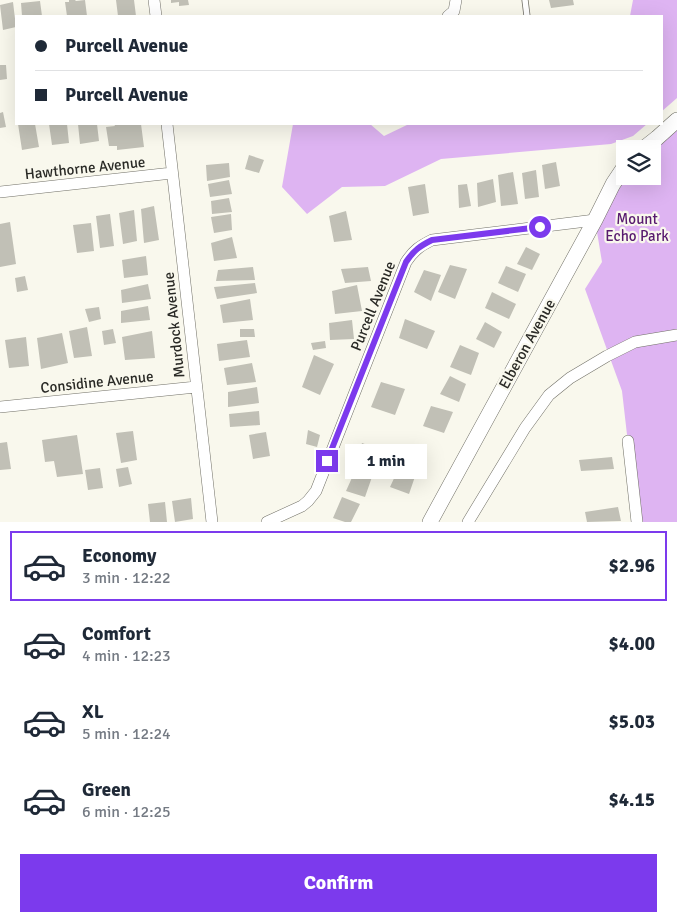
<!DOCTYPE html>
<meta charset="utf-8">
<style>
:root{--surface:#fff;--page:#f6f6f7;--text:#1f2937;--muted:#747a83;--line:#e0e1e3;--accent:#7c3aed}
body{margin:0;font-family:Signika,sans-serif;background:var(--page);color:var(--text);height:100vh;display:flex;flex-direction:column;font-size:19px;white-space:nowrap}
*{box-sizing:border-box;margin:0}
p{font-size:16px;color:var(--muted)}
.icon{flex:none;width:28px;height:28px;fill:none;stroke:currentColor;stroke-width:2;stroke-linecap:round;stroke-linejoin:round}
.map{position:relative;height:522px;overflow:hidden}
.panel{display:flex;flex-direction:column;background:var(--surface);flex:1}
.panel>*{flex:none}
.hud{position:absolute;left:15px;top:15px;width:648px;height:110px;border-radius:0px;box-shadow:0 5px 20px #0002;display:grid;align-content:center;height:110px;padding:0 20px;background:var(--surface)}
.buttons{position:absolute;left:616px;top:140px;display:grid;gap:10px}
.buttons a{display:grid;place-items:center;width:45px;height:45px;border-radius:0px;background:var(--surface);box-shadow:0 5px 20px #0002;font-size:25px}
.end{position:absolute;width:22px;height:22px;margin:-11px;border:6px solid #7c3aed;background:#fff;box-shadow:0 0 0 2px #fff}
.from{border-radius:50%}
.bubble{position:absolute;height:35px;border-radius:0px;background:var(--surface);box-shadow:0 5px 20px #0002;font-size:16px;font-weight:800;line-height:35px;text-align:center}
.hud b{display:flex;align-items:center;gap:18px;height:48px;font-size:19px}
.hud b+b{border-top:1px solid var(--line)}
.hud i{width:12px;height:12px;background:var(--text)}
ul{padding:9px 0 0;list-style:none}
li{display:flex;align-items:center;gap:15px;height:70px;margin:0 10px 8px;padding:0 10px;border:2px solid transparent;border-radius:0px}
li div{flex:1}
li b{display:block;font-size:19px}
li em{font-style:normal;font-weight:800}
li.active{border-color:var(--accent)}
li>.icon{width:45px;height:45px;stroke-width:1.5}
.primary-button{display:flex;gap:10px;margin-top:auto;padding:10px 20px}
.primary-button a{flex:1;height:58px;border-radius:0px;background:var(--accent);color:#fff;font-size:20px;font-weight:800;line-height:58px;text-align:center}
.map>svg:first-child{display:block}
.green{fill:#deb4f2}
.building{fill:#c1c0b6}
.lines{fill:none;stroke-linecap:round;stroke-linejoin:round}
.service-casing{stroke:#717067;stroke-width:7}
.minor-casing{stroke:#717067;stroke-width:12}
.tertiary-casing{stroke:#717067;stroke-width:16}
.service{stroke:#fff;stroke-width:5.5}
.minor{stroke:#fff;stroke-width:11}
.tertiary{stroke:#fff;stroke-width:15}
.route{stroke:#7c3aed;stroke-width:6}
.labels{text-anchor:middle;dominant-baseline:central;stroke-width:4.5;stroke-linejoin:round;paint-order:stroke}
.street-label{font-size:15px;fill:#2a2a26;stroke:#f9f8ed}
.park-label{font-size:15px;fill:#581a6f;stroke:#f9f8ed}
</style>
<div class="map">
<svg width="677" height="522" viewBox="0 0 677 522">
<rect width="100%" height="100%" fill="#f9f8ed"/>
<path class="green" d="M633 0H677V98L661 112V16H630Z
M677 120V522H637L622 391 585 289 602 262 595 220 625 176H652V149Z
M293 124H370L384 136 409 124H647L633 136 611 144 441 159 385 186 342 187 307 214 282 187Z"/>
<path class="building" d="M69 0H75L76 1 85 0 87 16H67L65 2H69Z
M116 0H134L136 16H118Z
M171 0H188L189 5 179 6V2L171 3Z
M549 0H573L574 5 551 8Z
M40 1 42 16H22L21 3Z
M13 2 16 27 3 30 0 5Z
M0 65H6L7 79 0 80Z
M3 112 6 127 0 128V113Z
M18 124H35L39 147 22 150Z
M49 124H67L69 143 52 145Z
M78 124H97L99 141 80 144Z
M114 124H141L144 147 117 150V146H109L106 127 115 126Z
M249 155 264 160 259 173 245 169Z
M556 162 560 186 545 189 542 165Z
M229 163 230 177 207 181 206 165Z
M536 170 539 197 525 199 522 173Z
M513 172 518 204 501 206 498 175Z
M493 179 496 202 478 207 477 183Z
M229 180 232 194 210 197 208 184Z
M425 184 429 213 413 216 408 187Z
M467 184 471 206 459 208 458 185Z
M229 198 232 212 212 214 211 201Z
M154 206 159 240 144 243 141 209Z
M134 210 137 241 123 244 119 213Z
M346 211 352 240 334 242 329 216Z
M110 214 114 246 100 248 96 216Z
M231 214 232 230 214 233 211 217Z
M10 222 16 264 0 267V224Z
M91 223 94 251 77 253 73 225Z
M232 237 237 258 214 261 211 243Z
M526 247 540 254 532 270 517 264Z
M146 256 148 275 124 278 122 260Z
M450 265 467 269 455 299 438 292Z
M506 266 526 274 518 292 498 283Z
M253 267 255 280 216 281 218 270Z
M368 267 371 281 345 283 341 269Z
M424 270 441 275 431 301 414 292Z
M25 276 28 290 17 292 15 278Z
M255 283 257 293 217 299 214 287Z
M148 284 151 299 122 303 121 290Z
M357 285 362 311 335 314 332 291Z
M492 292 516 304 509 319 485 308Z
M250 299 253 320 223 323 220 305Z
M148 306 150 320 121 323V311Z
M99 307 101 319 89 322 85 309Z
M405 319 435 331 427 349 399 338Z
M352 320 354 339 330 340 329 323Z
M485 322 502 332 494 348 476 339Z
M87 327 92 356 74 358 69 331Z
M113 329 116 343 104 345 102 331Z
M240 329H254L255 337H240Z
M152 331 155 358 125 360 122 337Z
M62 333 68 363 41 369 37 338Z
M26 337 29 366 9 368 5 340Z
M247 340 250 357 219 361 217 344Z
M325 341 326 348 313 350 311 343Z
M460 345 479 353 471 375 450 367Z
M314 355 334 364 320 395 302 387Z
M252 363 256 382 227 385 224 368Z
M450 376 466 384 459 402 440 394Z
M381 382 405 389 395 415 371 407Z
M257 387 259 403 228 407V392Z
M431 406 453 412 444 433 423 426Z
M259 411 260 425 230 427 229 414Z
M308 430 320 435 317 447 306 444Z
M133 431 137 460 121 463 116 433Z
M266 432 270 456 253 459 249 435Z
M77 435 83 474 57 477 54 461 45 462 42 440Z
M7 442 11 469 0 470V443Z
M362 443 381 450 374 471 356 464Z
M612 457 614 469 581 471 579 460Z
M403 459 419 465 409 494 390 487Z
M128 467 132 484 119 487 116 469Z
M100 468 103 488 88 490 85 470Z
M355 471 372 477 365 497 346 491Z
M342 497 360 504 351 522H345L333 518Z
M191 498 193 519 175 522 172 501Z
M165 502 167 522H150L148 504Z
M618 507 621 521 587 522 585 512Z"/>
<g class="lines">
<g class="service-casing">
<path id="service" d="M525 0 527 16"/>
</g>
<g class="minor-casing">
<path id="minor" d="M154 0 156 16
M448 16 454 11 456 0
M167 124 212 522
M0 192 172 173
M0 407 196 387
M628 441 637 522
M267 522 302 506 308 501 316 491 406 262C414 250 420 246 432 240L595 220
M468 522 525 428 549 395 570 378 607 356 635 342 677 335"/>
</g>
<g class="tertiary-casing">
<path id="tertiary" d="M643 149 657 138 677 120
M430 522 595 220 613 184 625 166"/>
</g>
<use href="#service" class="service"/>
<use href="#minor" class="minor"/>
<use href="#tertiary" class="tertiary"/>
</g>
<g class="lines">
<path class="route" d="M327 461 406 262C414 250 420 246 432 240L540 227"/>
</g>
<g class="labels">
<g class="street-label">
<text transform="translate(85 168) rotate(-6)">Hawthorne Avenue</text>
<text transform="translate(373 306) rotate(-68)">Purcell Avenue</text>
<text transform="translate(174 325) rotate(-96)">Murdock Avenue</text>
<text transform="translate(527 344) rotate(-61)">Elberon Avenue</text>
<text transform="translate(97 382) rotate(-6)">Considine Avenue</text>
</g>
<g class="park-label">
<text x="637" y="219">Mount<tspan x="637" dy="17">Echo Park</tspan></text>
</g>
</g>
</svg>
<div class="buttons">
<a><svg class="icon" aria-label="layers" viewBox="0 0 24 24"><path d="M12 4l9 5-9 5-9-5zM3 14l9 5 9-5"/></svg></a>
</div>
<i class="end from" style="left:540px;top:227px"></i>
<i class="end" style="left:327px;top:461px"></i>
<div class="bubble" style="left:345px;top:444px;width:82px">1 min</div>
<div class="hud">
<b><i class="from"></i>Purcell Avenue</b>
<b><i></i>Purcell Avenue</b>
</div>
</div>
<section class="panel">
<ul>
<li class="active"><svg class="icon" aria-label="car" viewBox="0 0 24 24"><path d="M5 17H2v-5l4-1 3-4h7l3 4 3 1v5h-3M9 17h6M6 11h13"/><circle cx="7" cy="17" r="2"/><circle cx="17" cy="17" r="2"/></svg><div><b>Economy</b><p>3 min · 12:22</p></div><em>$2.96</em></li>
<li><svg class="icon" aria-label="car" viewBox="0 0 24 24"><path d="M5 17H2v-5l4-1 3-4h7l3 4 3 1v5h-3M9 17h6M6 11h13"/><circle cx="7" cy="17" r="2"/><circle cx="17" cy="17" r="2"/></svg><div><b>Comfort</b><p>4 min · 12:23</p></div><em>$4.00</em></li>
<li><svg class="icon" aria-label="car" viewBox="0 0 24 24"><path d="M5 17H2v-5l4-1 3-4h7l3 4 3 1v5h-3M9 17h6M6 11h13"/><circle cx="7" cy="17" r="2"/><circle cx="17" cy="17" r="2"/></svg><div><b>XL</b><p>5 min · 12:24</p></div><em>$5.03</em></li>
<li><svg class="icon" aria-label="car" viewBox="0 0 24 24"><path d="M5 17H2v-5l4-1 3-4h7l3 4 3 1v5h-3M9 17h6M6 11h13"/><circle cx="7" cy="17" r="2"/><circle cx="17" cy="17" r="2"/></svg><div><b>Green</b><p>6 min · 12:25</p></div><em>$4.15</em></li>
</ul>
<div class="primary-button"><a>Confirm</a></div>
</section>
